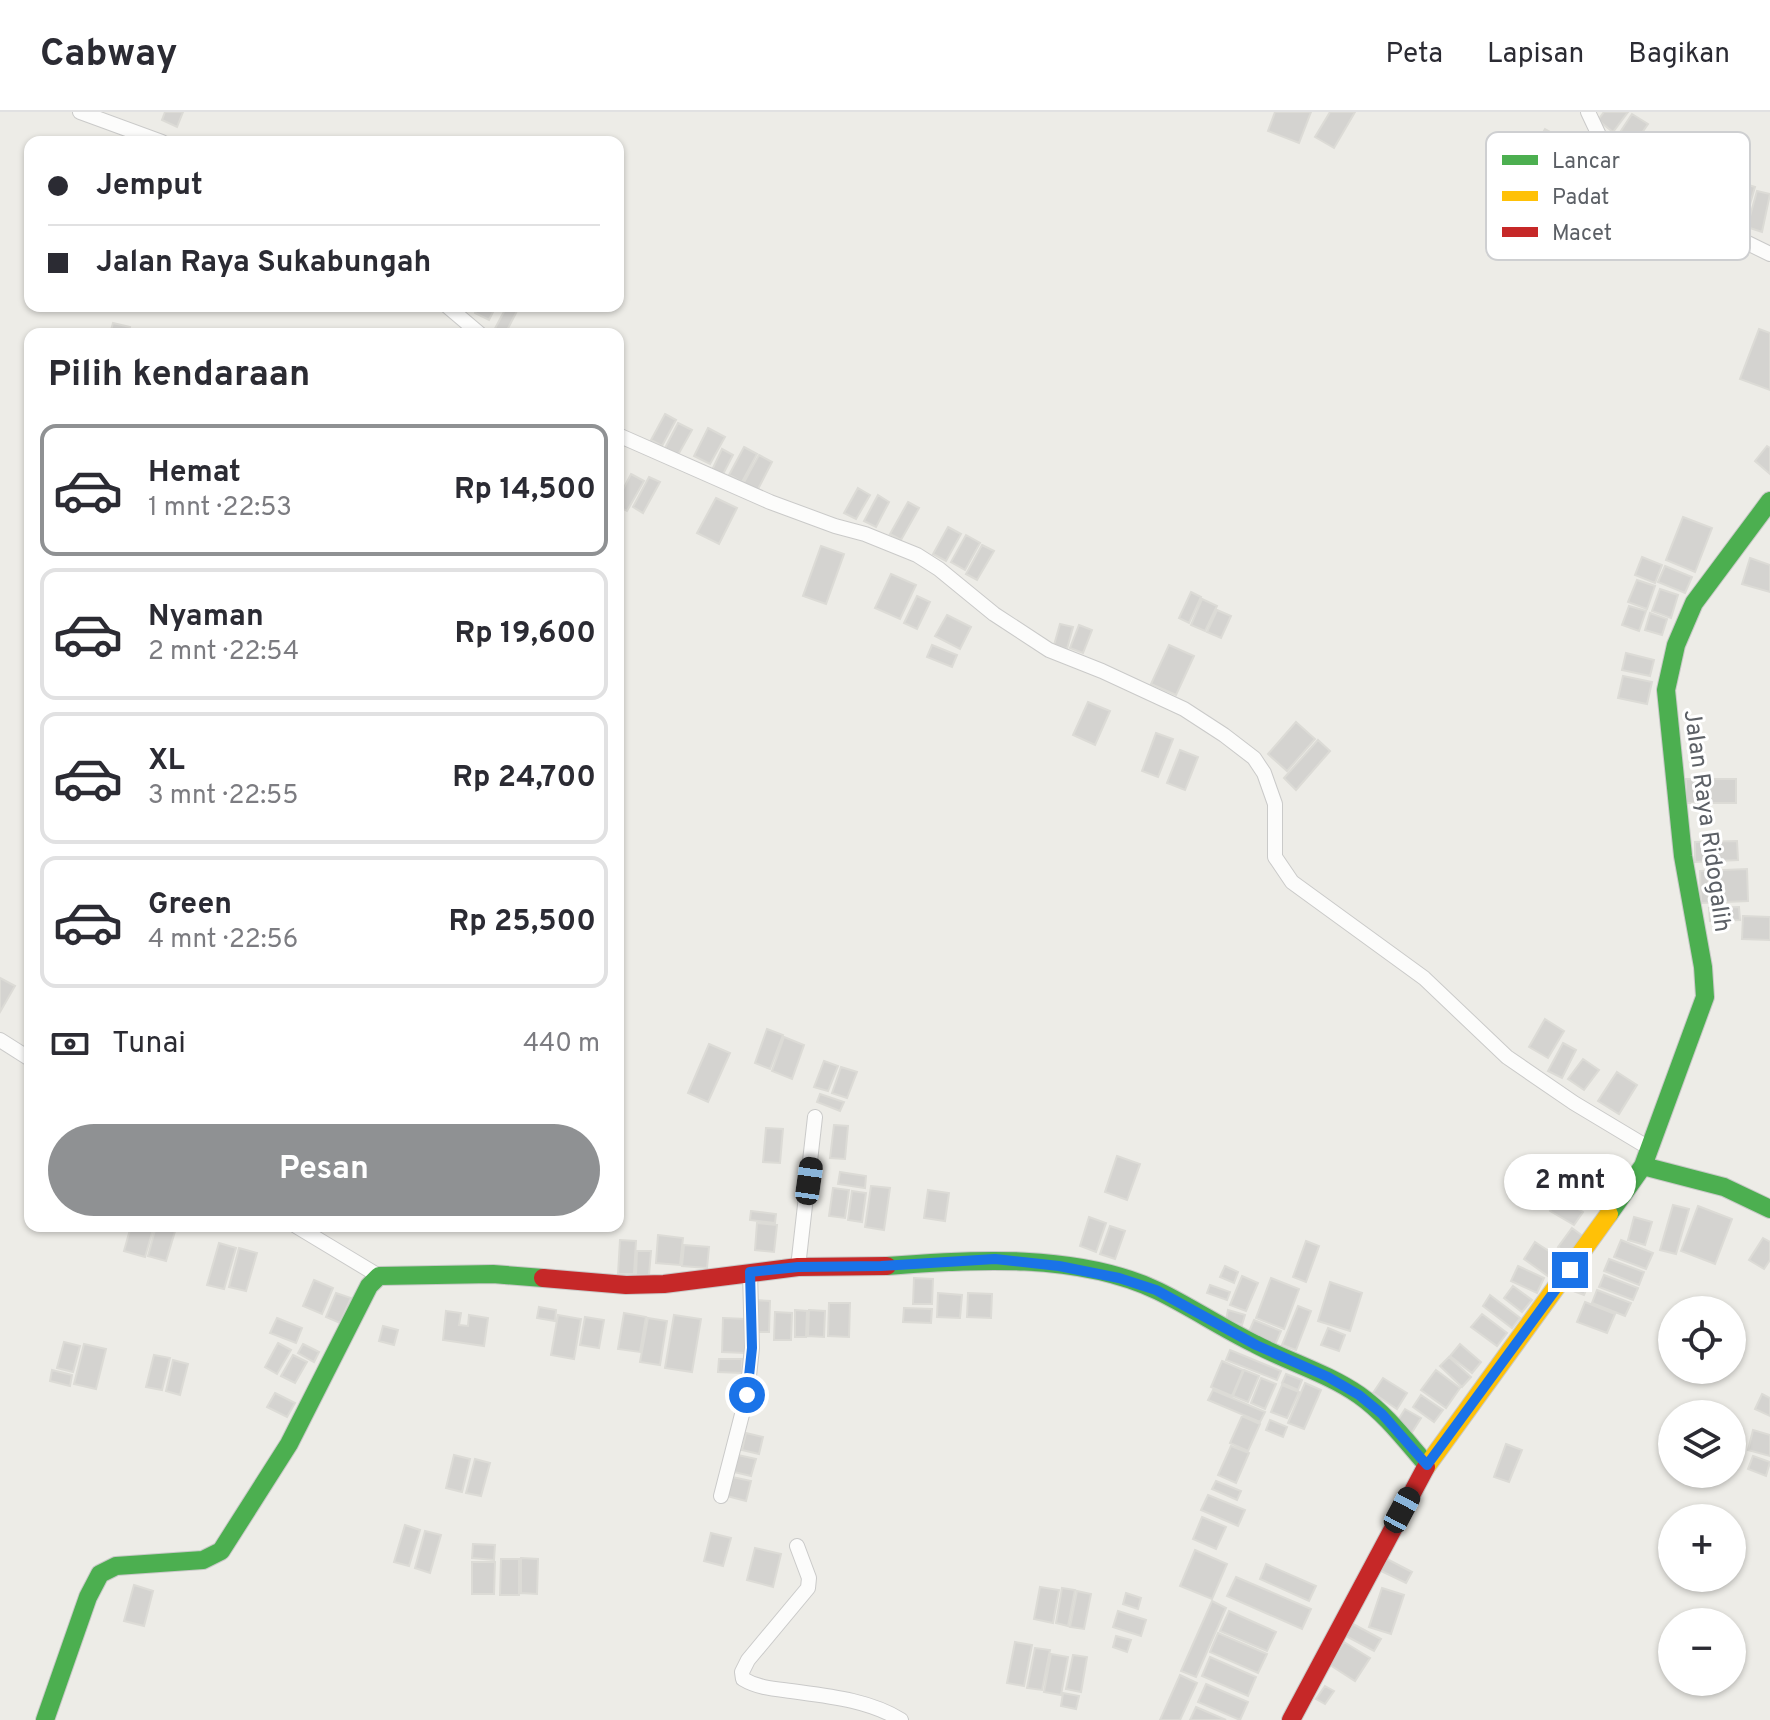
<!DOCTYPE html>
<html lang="id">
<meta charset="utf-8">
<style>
:root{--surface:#fff;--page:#f7f7f7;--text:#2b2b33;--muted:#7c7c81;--line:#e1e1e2;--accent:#8f9193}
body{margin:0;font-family:Overpass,sans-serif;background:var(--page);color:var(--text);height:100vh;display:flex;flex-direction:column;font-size:30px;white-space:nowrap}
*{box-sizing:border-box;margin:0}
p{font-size:26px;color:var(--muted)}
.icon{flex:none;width:44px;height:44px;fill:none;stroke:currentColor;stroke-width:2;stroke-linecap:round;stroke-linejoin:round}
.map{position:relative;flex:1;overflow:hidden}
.sheet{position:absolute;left:24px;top:216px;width:600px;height:904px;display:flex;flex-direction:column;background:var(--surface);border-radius:16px;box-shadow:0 2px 6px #0004}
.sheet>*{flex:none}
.hud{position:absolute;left:24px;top:24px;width:600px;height:176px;border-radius:16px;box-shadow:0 2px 6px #0004;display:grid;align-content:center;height:176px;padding:0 24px;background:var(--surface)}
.controls{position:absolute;left:1658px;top:1184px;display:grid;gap:16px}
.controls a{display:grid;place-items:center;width:88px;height:88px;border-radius:50%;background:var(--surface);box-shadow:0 2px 6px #0004;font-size:40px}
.end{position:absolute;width:36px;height:36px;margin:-18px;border:10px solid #1a73e8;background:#fff;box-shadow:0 0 0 4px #fff}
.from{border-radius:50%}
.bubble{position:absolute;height:56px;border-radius:28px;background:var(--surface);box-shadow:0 2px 6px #0004;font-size:26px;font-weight:700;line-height:56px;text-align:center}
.car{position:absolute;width:24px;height:48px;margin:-24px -12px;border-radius:10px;box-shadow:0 0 6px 2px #0007;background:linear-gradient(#222 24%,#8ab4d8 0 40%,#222 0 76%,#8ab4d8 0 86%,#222 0)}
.hud b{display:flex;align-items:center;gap:28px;height:76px;font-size:30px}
.hud b+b{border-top:2px solid var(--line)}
.hud i{width:20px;height:20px;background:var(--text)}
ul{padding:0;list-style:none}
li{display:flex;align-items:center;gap:24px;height:132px;margin:0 16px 12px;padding:0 8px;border:4px solid var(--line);border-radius:16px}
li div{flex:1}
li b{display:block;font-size:30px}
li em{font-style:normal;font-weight:700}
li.on{border-color:var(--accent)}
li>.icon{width:72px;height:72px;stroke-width:1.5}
h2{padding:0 24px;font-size:36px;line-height:96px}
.pay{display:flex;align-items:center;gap:20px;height:88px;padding:0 24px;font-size:30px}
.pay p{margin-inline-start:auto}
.primary-button{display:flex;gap:16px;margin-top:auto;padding:16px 24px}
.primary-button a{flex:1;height:92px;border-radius:48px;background:var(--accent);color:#fff;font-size:32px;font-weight:700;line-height:92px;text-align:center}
header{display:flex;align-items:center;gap:48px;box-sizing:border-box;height:112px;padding:0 40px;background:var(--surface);border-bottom:2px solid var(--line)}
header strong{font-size:38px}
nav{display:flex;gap:44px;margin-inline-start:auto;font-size:28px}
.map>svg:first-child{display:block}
.building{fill:#d4d3d0;stroke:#dcdbd6;stroke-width:2}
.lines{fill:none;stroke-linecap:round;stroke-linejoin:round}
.street-casing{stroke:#cacac9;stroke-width:16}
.fast-casing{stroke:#c9c9c8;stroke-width:20}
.slow-casing{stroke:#c9c9c8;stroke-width:20}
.jam-casing{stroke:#c9c9c8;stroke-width:20}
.street{stroke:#fcfcfb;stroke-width:14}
.fast{stroke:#4caf50;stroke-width:18}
.slow{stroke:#ffc107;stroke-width:18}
.jam{stroke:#c62828;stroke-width:18}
.route{stroke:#1a73e8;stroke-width:10}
.labels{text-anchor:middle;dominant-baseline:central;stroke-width:6;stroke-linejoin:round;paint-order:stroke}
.street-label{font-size:24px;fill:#5c6066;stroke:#fff}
.key{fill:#fff;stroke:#cecfd1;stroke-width:2}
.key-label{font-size:22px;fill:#5c6066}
</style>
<header>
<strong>Cabway</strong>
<nav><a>Peta</a><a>Lapisan</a><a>Bagikan</a></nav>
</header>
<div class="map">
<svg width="1770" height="1608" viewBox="0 0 1770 1608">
<rect width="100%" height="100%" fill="#edece7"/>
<path class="building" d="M165 0H183L177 15 162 8Z
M1275 0H1311L1299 31 1268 19Z
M1330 0H1355L1334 36 1315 25Z
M1604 0H1628L1613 20 1598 8Z
M1632 2 1648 12 1626 44 1611 34Z
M1545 17 1563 27 1543 59 1526 49Z
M1732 68 1755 75 1743 116 1720 109Z
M1757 79 1770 82 1762 120 1747 115Z
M478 194H496L489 208 475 201Z
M507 194 517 199 505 222H492Z
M113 211 130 215 128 222H110Z
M1759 217 1770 221V278L1740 267Z
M665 302 676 308 662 334 651 328Z
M678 311 692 318 678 343 665 336Z
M708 316 725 325 710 352 694 344Z
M1767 334 1770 336V362L1755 349Z
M744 335 757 342 742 370 729 363Z
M722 337 733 343 722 364 712 358Z
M759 343 772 350 757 379 743 372Z
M631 362 644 369 627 399 618 394V387Z
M649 365 660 370 643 401 633 395Z
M858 376 870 383 856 407 844 401Z
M878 383 889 390 876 415 864 409Z
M716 386 737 396 719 432 697 421Z
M908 390 919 396 901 428 890 422Z
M1683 405 1712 416 1695 460 1666 448Z
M948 415 961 422 946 449 933 442Z
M966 423 980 431 965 458 951 450Z
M982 433 994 439 977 468 966 462Z
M821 434 844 442 826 492 803 484Z
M1642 445 1662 453 1655 471 1635 463Z
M1750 446 1770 453V480L1742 472Z
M1665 454 1692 465 1685 481 1658 470Z
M891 462 916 473 900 507 875 496Z
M1637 468 1655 474 1647 497 1628 490Z
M1660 477 1678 483 1671 506 1652 499Z
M1191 480 1201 485 1189 511 1179 506Z
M917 484 930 490 917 517 904 511Z
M1202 487 1217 494 1205 519 1191 513Z
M1629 494 1646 499 1639 519 1622 513Z
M1217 498 1231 504 1221 526 1207 520Z
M1650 501 1667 507 1662 523 1645 518Z
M947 503 971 515 960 537 935 524Z
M1060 512 1073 515 1067 537 1054 533Z
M1079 513 1092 518 1083 541 1070 536Z
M932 533 957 543 952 555 927 545Z
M1169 533 1194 544 1176 583 1151 572Z
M1626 541 1654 548 1650 564 1622 558Z
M1623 564 1652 570 1647 592 1618 586Z
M1088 590 1110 599 1095 633 1073 623Z
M1296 610 1315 627 1287 659 1268 642Z
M1156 621 1173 627 1158 665 1142 659Z
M1318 628 1330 639 1296 678 1284 666Z
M1180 638 1198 645 1185 678 1167 671Z
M1686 667H1736V691H1686Z
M1737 729 1738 748 1695 750V730Z
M1747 757 1748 789 1701 791 1700 759Z
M1739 795 1740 808 1710 809 1709 796Z
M1743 804 1770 805V828L1742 827Z
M0 866 15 874 0 900Z
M1545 907 1564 919 1548 946 1529 935Z
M767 917 783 923 770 957 755 951Z
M784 925 804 933 792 967 772 959Z
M1563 931 1576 938 1562 966 1548 959Z
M709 932 730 941 708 990 688 981Z
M1583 947 1599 958 1584 978 1568 967Z
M824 949 838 954 828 979 814 975Z
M841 955 857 960 847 986 832 981Z
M1617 960 1637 973 1619 1002 1598 989Z
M820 982 844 990 840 999 817 990Z
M834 1013 848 1014 845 1047 830 1046Z
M766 1016 783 1017 780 1051 763 1050Z
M1117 1044 1140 1052 1127 1088 1105 1080Z
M1586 1049 1616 1069 1605 1085 1575 1065Z
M840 1060 866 1064 865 1076 838 1072Z
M1573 1068 1596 1085 1588 1096 1565 1079Z
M871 1074 890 1076 884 1118 865 1115Z
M833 1076 849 1078 845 1106 829 1104Z
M928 1078 949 1081 945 1109 924 1106Z
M852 1079 866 1081 862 1110 848 1108Z
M1558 1085 1583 1100 1574 1113 1550 1099Z
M1673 1093 1689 1097 1676 1142 1660 1138Z
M1698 1094 1732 1107 1715 1152 1681 1139Z
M751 1099 776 1102 775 1111 750 1108Z
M1089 1105 1106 1111 1096 1140 1080 1134Z
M1634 1105 1652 1110 1645 1133 1628 1128Z
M757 1111 777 1113 774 1140 755 1138Z
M131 1114H154L145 1145 124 1139Z
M156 1114 176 1116 166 1149 148 1144Z
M1110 1114 1125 1119 1115 1147 1100 1142Z
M1572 1116 1584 1125 1570 1144 1558 1135Z
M658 1123 683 1126 680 1153 656 1151Z
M1763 1126 1770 1130V1148L1764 1157 1749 1148Z
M620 1128 636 1129 634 1162H618Z
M1621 1128 1653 1141 1646 1157 1614 1145Z
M1306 1129 1319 1134 1306 1170 1293 1165Z
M1535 1130 1564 1149 1552 1167 1524 1147Z
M219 1131 236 1136 224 1177 207 1173Z
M684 1133 709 1135 707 1156 682 1154Z
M239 1136 257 1141 246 1179 229 1175Z
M637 1139H651L649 1163H636Z
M1609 1147 1644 1160 1639 1173 1604 1159Z
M1225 1154 1238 1160 1234 1171 1220 1165Z
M1518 1154 1544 1166 1537 1181 1511 1169Z
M1604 1163 1638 1176 1633 1188 1599 1175Z
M1242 1164 1258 1171 1246 1199 1230 1193Z
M1579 1165 1590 1169 1584 1183 1573 1179Z
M914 1166 933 1167 932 1192H913Z
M1271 1166 1299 1177 1284 1217 1256 1206Z
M314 1168 333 1176 322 1202 303 1194Z
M1330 1170 1362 1181 1350 1219 1318 1209Z
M1210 1173 1230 1180 1227 1188 1207 1181Z
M1513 1174 1532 1188 1522 1200 1504 1186Z
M1597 1178 1631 1191 1625 1204 1592 1191Z
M336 1181 351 1186 340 1211 326 1205Z
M938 1181 962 1183 960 1206 937 1205Z
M968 1181 992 1182 991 1206 967 1205Z
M1490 1183 1520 1206 1512 1216 1483 1194Z
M754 1188 770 1189 769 1220H754Z
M1585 1190 1615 1202 1607 1221 1577 1210Z
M829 1191H850L849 1225 828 1224Z
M1298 1194 1311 1199 1296 1238 1282 1233Z
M539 1195 556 1198 555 1209 537 1206Z
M904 1196 932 1197 931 1211 903 1210Z
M795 1198 807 1199 806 1225H795Z
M809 1198 825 1199 824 1225 808 1224Z
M1228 1198 1245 1203 1242 1213 1226 1208Z
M446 1199 461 1201 459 1213 468 1214 469 1203 488 1206 484 1234 443 1228Z
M775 1200 792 1201 791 1228H774Z
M624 1201 646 1205 640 1240 618 1237Z
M1482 1202 1507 1221 1497 1234 1471 1215Z
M558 1203 581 1207 574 1247 551 1243Z
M674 1203 701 1207 692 1260 665 1256Z
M585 1205 604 1208 599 1236 580 1233Z
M277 1206 302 1216 296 1231 270 1221Z
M648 1206 667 1209 660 1253 640 1250Z
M723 1206 746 1207 745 1241 722 1240Z
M1254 1208 1281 1219 1275 1233 1248 1222Z
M383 1214 398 1218 394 1233 379 1229Z
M1328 1216 1345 1223 1339 1239 1321 1233Z
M64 1230 80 1234 73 1260 57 1256Z
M278 1231 291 1238 277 1262 265 1255Z
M84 1232 106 1237 96 1277 74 1272Z
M303 1232 319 1240 314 1250 298 1241Z
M1460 1232 1481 1250 1472 1261 1450 1244Z
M1230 1238 1281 1259 1277 1268 1226 1248Z
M154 1243 170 1246 162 1278 146 1275Z
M293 1243 307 1250 295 1271 281 1264Z
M1449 1245 1471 1265 1462 1275 1440 1254Z
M719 1247H742V1261L718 1260Z
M173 1248 188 1252 180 1283 166 1279Z
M1222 1249 1243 1258 1232 1284 1211 1275Z
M52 1258 72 1263 70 1274 50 1269Z
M1244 1258 1259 1264 1248 1290 1233 1284Z
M1436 1258 1460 1276 1446 1296 1421 1278Z
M1286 1262 1302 1268 1298 1278 1282 1271Z
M1261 1266 1276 1272 1265 1297 1251 1291Z
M1383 1266 1407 1281 1397 1297 1373 1281Z
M1305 1271 1321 1278 1304 1317 1288 1311Z
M1282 1273 1299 1280 1287 1306 1271 1300Z
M1213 1278 1265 1300 1260 1310 1208 1288Z
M275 1281 295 1291 287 1305 267 1295Z
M1762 1282 1770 1286V1304L1755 1297Z
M1421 1283 1443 1298 1434 1310 1413 1295Z
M1405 1297 1421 1306 1411 1322 1395 1313Z
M1242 1304 1260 1312 1248 1339 1230 1331Z
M1270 1308 1287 1315 1283 1325 1266 1318Z
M1753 1318 1770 1323V1344L1748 1338Z
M746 1321 763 1325 759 1342 742 1338Z
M1506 1332 1522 1338 1509 1370 1494 1365Z
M1231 1334 1249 1341 1236 1371 1218 1363Z
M454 1343 470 1347 462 1380 446 1376Z
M738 1343 756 1347 751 1364 734 1360Z
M1753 1344 1770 1350 1766 1364 1748 1357Z
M475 1347 490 1351 481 1384 466 1381Z
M732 1365 751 1369 746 1389 727 1384Z
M1216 1369 1241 1379 1237 1388 1212 1377Z
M1208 1383 1245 1398 1238 1414 1201 1398Z
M1202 1405 1226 1415 1216 1437 1193 1427Z
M405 1413 420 1418 409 1454 394 1450Z
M425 1419 441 1423 430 1461 415 1456Z
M711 1421 731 1426 723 1454 704 1449Z
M473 1432 495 1433 494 1448 472 1446Z
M755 1436 781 1442 773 1475 747 1468Z
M1195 1438 1227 1452 1212 1487 1180 1474Z
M521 1446 538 1447 537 1482 521 1481Z
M1385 1446 1412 1460 1406 1471 1379 1458Z
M501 1447H519V1483H500Z
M472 1450H495L494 1482H472Z
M1266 1452 1316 1474 1309 1489 1260 1467Z
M1236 1465 1311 1497 1302 1517 1227 1484Z
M134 1473 153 1479 144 1514 124 1509Z
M1040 1475 1059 1478 1053 1511 1034 1507Z
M1062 1476 1075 1478 1068 1514 1056 1511Z
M1382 1476 1404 1483 1391 1522 1369 1515Z
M1077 1479 1091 1482 1084 1517 1070 1515Z
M1126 1481 1141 1486 1138 1497 1123 1492Z
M1212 1489 1226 1496 1196 1565 1181 1559Z
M1118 1499 1146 1508 1141 1524 1113 1515Z
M1229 1499 1276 1520 1267 1539 1220 1519Z
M1353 1512 1381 1527 1374 1539 1346 1524Z
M1218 1521 1267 1542 1258 1561 1210 1540Z
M1116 1524 1131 1528 1127 1540 1113 1535Z
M1015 1530 1032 1533 1024 1574 1007 1571Z
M1344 1530 1370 1546 1355 1569 1330 1553Z
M1035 1536 1050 1538 1042 1578 1027 1576Z
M1051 1542 1068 1545 1061 1583 1044 1580Z
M1073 1543 1087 1545 1081 1580 1066 1577Z
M1210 1545 1256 1565 1248 1584 1202 1564Z
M1180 1563 1197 1571 1180 1608H1160Z
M1206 1572 1248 1590 1240 1608 1198 1590Z
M1325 1574 1334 1579 1325 1592 1316 1587Z
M1063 1581 1079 1584 1076 1597 1061 1594Z
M1196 1595 1226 1608H1190Z"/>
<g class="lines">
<g class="street-casing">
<path id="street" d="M80 0 162 30
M1588 0 1616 59 1635 76 1770 142
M447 194 480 222
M618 323 770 390 835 414 865 422 917 443 939 457 994 502 1049 538 1102 559 1184 597 1224 623 1254 646 1264 661 1275 692V745L1292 770 1424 866 1507 945 1574 991 1649 1036
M0 928 30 947
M296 1114 379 1164
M798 1155 815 1005
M721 1384 747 1283 752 1236 750 1160
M797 1434 809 1466 808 1476 748 1548 742 1560 743 1567C758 1576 775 1577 791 1579 828 1584 869 1588 901 1608"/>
</g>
<g class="fast-casing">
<path id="fast" d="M1643 1054 1724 1075 1770 1097
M1609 1102 1643 1054 1705 885 1703 855 1683 744 1666 578 1676 533 1694 491 1770 389
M887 1154C972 1147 1079 1141 1158 1179 1191 1195 1222 1216 1255 1232 1289 1250 1327 1261 1359 1283 1386 1302 1406 1329 1427 1353
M45 1608 88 1485 100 1462 116 1454 203 1448 221 1439 289 1332 369 1174 379 1164 493 1162 543 1166"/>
</g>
<g class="slow-casing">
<path id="slow" d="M1426 1355 1609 1102"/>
</g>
<g class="jam-casing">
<path id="jam" d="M543 1166 626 1173 664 1172 798 1155 887 1154
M1291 1608 1426 1355"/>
</g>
<use href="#street" class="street"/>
<use href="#fast" class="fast"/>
<use href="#slow" class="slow"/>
<use href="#jam" class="jam"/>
</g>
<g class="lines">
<path class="route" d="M747 1283 752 1236 750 1160 798 1155 881 1154 995 1147 1059 1154 1119 1166 1156 1178 1256 1233 1328 1265 1359 1283 1382 1302 1427 1353 1570 1158"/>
</g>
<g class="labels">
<g class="street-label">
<text transform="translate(1706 709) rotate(82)">Jalan Raya Ridogalih</text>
</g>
</g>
<rect x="1486" y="20" width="264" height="128" rx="12" class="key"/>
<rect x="1502" y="43" width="36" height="10" fill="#4caf50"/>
<rect x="1502" y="79" width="36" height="10" fill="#ffc107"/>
<rect x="1502" y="115" width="36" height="10" fill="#c62828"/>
<g class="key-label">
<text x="1552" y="56">Lancar</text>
<text x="1552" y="92">Padat</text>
<text x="1552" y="128">Macet</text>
</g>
</svg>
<div class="controls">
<a><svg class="icon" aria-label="locate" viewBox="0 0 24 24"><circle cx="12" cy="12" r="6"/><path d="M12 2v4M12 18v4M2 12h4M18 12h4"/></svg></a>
<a><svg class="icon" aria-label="layers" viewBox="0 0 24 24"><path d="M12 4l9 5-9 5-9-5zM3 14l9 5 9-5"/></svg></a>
<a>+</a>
<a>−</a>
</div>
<i class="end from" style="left:747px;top:1283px"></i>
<i class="end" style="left:1570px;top:1158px"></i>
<div class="bubble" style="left:1504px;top:1042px;width:132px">2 mnt</div>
<i class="car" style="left:809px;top:1069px;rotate:8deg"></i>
<i class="car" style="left:1402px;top:1398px;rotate:28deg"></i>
<div class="hud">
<b><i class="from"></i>Jemput</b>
<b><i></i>Jalan Raya Sukabungah</b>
</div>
<section class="sheet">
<h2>Pilih kendaraan</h2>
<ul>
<li class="on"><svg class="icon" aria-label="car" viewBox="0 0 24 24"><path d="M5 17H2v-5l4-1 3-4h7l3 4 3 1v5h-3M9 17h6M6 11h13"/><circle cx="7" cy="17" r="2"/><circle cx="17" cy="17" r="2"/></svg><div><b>Hemat</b><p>1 mnt · 22:53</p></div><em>Rp 14,500</em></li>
<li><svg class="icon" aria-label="car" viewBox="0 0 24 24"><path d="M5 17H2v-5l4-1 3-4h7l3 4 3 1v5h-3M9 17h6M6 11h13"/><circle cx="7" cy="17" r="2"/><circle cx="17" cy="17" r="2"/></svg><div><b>Nyaman</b><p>2 mnt · 22:54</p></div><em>Rp 19,600</em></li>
<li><svg class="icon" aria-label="car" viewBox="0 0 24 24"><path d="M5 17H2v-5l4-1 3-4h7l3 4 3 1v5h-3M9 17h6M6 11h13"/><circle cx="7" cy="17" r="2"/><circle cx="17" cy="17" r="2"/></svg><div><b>XL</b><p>3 mnt · 22:55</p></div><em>Rp 24,700</em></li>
<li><svg class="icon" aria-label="car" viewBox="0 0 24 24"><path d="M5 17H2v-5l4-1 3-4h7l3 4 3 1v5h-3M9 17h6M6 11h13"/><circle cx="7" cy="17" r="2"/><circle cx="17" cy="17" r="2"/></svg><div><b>Green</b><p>4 mnt · 22:56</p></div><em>Rp 25,500</em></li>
</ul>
<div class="pay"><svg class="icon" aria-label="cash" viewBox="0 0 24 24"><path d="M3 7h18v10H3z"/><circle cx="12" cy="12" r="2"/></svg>Tunai<p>440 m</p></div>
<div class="primary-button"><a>Pesan</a></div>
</section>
</div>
